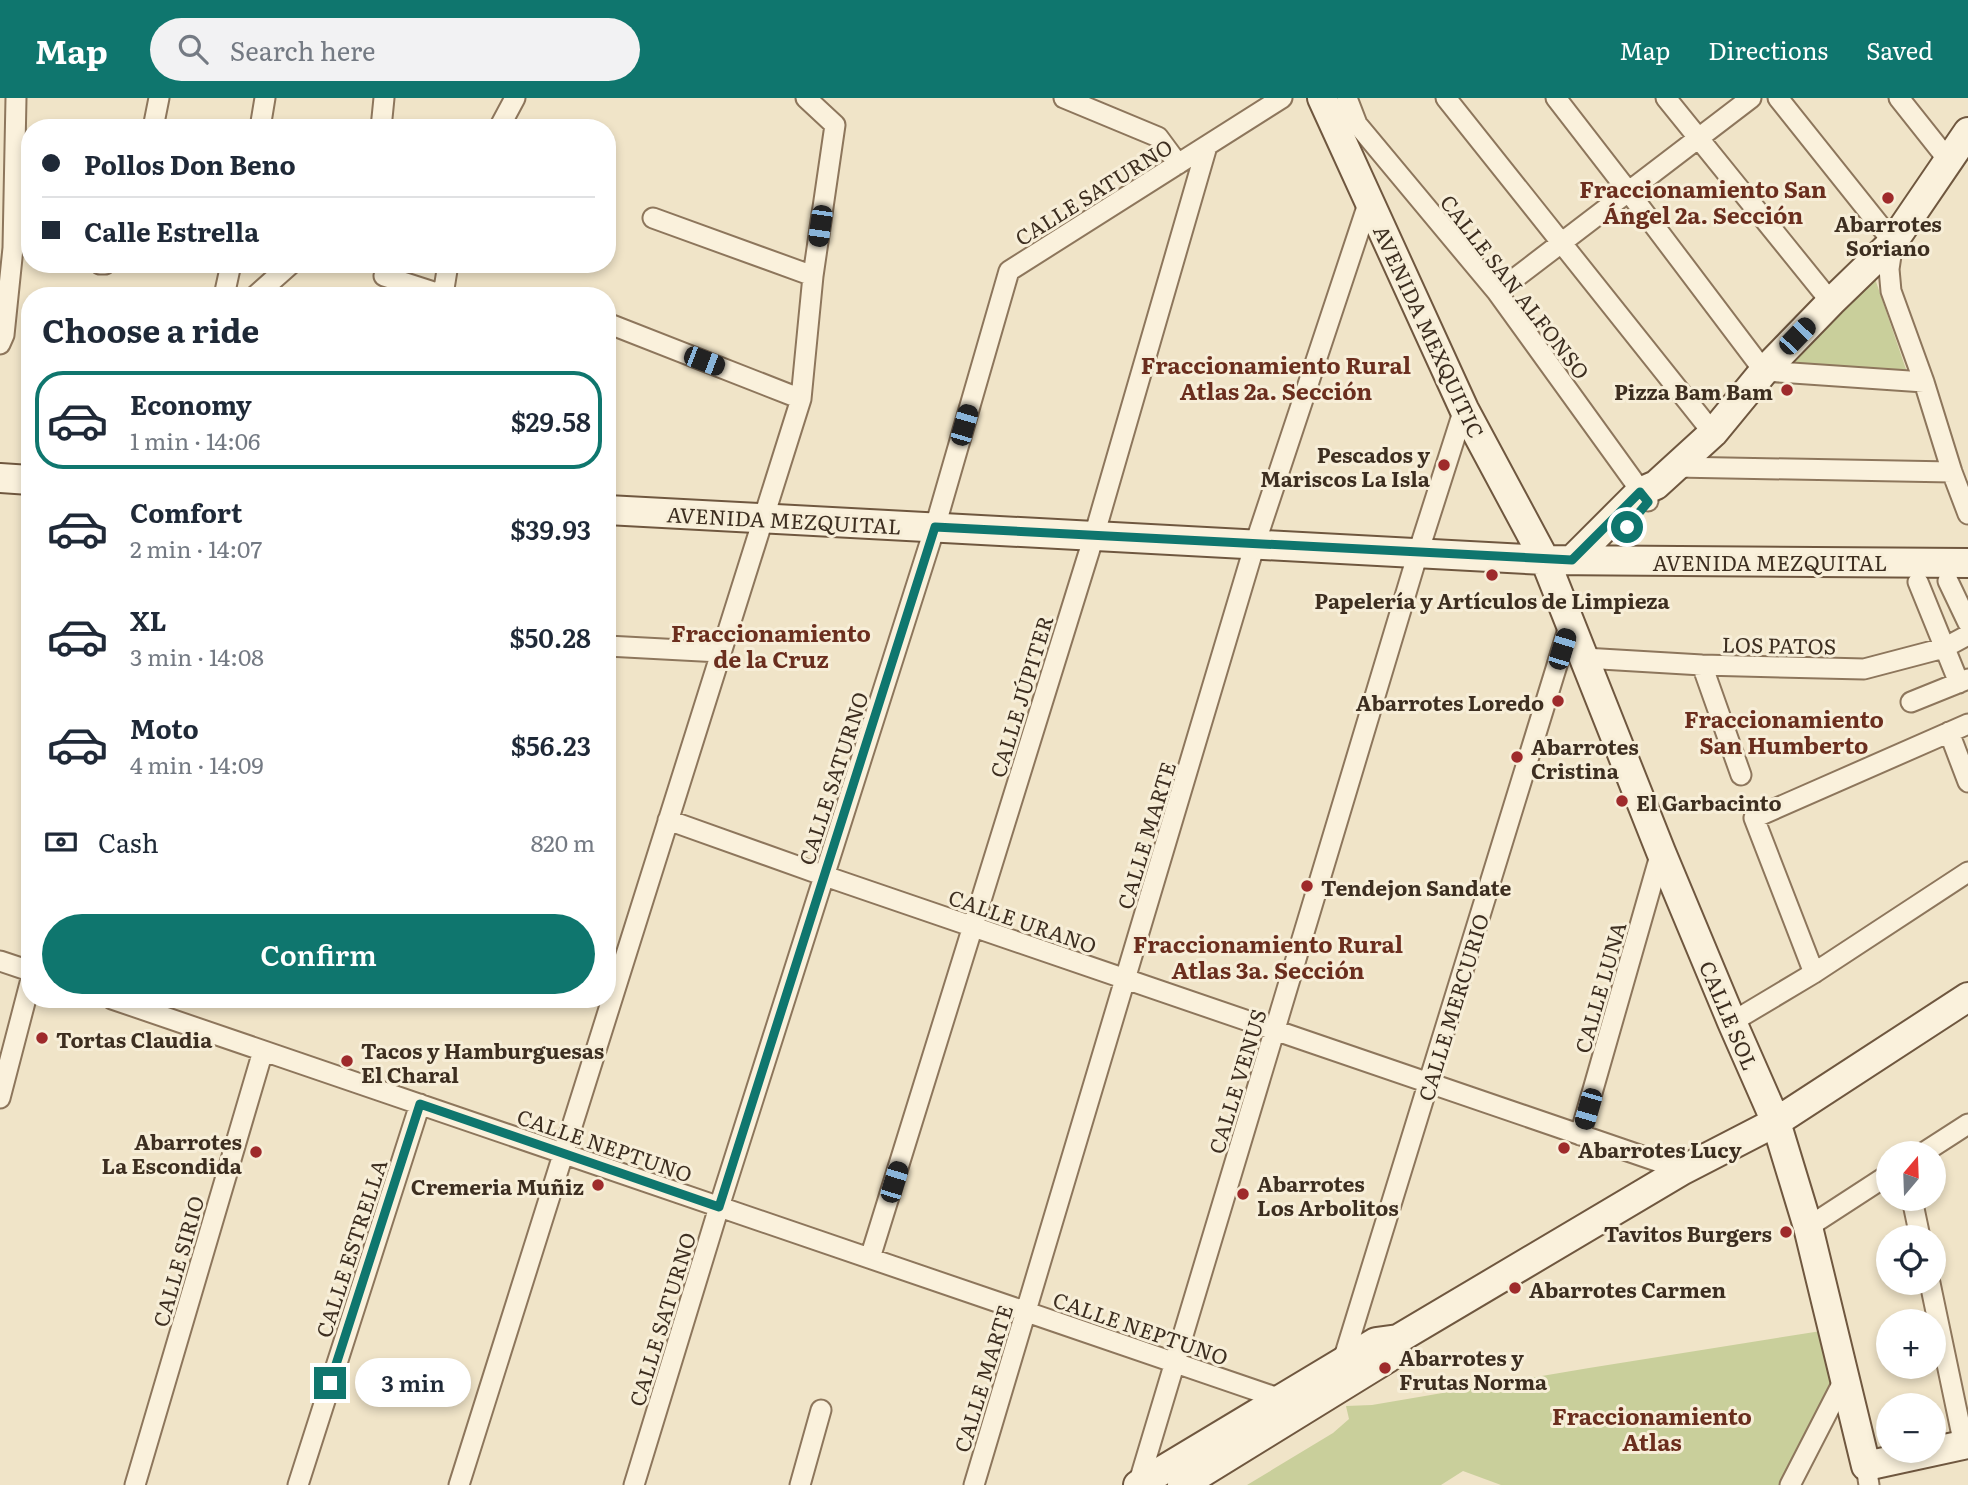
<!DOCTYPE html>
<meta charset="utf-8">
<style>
:root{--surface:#fff;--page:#f2f2f3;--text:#1f2937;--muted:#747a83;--line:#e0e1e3;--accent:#0f766e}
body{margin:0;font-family:Literata,serif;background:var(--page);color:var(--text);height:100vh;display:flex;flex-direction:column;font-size:26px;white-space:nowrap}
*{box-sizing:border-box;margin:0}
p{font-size:23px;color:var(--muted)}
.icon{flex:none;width:38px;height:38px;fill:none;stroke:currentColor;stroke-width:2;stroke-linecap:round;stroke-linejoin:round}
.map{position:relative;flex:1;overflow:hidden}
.side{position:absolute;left:21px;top:189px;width:595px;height:721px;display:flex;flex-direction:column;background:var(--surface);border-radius:28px;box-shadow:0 4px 10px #0003}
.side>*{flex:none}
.banner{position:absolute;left:21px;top:21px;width:595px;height:154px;border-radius:28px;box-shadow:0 4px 10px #0003;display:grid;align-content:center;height:154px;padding:0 21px;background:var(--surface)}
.needle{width:46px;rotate:19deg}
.buttons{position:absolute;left:1876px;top:1043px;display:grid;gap:14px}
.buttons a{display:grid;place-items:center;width:70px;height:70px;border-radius:50%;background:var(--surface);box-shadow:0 4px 10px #0003;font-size:35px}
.end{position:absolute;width:32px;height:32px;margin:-16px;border:9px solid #0f766e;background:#fff;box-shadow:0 0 0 4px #fff}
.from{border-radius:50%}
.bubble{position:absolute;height:49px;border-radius:24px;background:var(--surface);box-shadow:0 4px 10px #0003;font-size:23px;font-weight:600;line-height:49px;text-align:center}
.car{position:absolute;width:21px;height:42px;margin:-21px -10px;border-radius:9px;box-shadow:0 0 5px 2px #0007;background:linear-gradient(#222 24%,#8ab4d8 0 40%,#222 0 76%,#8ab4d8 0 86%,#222 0)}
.banner b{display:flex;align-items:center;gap:24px;height:66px;font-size:26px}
.banner b+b{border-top:2px solid var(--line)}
.banner i{width:18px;height:18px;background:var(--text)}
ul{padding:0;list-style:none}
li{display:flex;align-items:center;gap:21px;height:98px;margin:0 14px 10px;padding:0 7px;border:4px solid transparent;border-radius:28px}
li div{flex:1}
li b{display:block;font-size:26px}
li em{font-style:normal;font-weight:600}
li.on{border-color:var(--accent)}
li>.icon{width:63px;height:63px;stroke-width:1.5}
h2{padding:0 21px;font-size:32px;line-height:84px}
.pay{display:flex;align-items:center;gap:18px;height:77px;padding:0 21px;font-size:26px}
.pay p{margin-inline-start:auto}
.cta{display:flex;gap:14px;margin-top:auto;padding:14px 21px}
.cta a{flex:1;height:80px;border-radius:42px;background:var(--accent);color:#fff;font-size:28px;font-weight:600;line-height:80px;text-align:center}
header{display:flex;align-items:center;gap:42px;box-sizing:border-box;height:98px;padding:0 35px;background:var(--accent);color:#fff}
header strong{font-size:33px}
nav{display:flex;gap:38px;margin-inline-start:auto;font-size:24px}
.search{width:490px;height:63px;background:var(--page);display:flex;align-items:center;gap:18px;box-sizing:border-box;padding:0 24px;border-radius:38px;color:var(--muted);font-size:26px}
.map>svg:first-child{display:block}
.green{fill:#c9cf9b}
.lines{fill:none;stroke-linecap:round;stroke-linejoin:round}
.street-casing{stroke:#8d765c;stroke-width:23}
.secondary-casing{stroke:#6f573f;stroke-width:32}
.street{stroke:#faf1dc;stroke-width:19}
.secondary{stroke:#faf1dc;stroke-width:28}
.route{stroke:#0f766e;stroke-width:9}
.poi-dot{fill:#9e2a2b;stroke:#f7eed8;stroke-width:2.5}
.labels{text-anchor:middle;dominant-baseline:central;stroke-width:6;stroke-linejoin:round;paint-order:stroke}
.street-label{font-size:21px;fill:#3d2e20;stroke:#f7eed8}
.poi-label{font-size:21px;font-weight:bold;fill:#3d2e20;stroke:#f7eed8;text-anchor:start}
.neighbourhood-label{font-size:23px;font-weight:bold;fill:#6b2e1e;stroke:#f7eed8}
</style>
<header>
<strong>Map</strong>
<div class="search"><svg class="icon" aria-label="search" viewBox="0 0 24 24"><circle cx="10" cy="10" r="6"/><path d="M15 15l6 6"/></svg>Search here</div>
<nav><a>Map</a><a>Directions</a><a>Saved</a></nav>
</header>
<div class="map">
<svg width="1968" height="1387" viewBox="0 0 1968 1387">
<rect width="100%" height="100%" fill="#f0e4c8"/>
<path class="green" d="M1871 169 1909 280 1772 270Z
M1821 1233 1833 1293 1783 1387H1501L1463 1373 1441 1387H1247L1333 1335 1349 1321 1346 1308 1372 1307 1589 1270Z"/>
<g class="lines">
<g class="street-casing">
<path id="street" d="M1064 0 1158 39 1178 66
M1347 0 1357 26 1497 194 1648 403
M1446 0 1713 335
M1556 0 1628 93 1764 273 1924 284
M1666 0 1831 204
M1778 0 1893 144 1889 171 1891 193 1924 284 1952 374 1968 416
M1899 0 1949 63
M153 30 159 0
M260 30 265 0
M381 30 384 0
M499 30 515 0
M653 120 813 178
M100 166H105
M384 178 446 198
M1497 194 1751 0
M443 197 448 166
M224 198 231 166
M255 198 291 166
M607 225 801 301
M0 246 4 237 13 150 16 0
M1675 369 1952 374
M1948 483 1968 525
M1918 484 1959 585
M607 548 720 554
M1584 560 1702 567 1864 571 1944 550 1968 537
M1702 567 1741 677
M1911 604 1968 581
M1949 634 1968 684
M668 722 825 778 1683 1072
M0 863 30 873
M1814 875 1754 720 1968 626
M112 901 1281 1301
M1732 924 1814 875 1968 774
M0 1000 30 885
M1580 1037 1661 754
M1923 1055 1968 1026
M1912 1101 1920 1139
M1808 1129 1888 1077
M870 1160 1094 438 1207 48
M1930 1185 1964 1347
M1341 1269 1570 525
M1866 1368 1869 1387
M135 1387 263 953
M298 1387 420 1006
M459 1387 801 301 813 178 835 27 806 0
M634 1387 719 1109 935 429 1009 173 1282 0
M800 1387 821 1312
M974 1387 1255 446 1369 103
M1138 1387 1418 455 1464 311
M1790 1387 1844 1282"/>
</g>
<g class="secondary-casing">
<path id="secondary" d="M1322 0 1464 311 1545 462 1661 754 1732 924 1776 1024 1808 1129 1866 1368 1968 1346
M0 380 30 382
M607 412 1545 462 1968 465
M1572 462 1640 394 1656 387 1713 335 1764 273 1831 204 1893 144 1968 34
M1138 1387 1376 1244 1398 1241 1683 1072 1776 1024 1968 899
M1182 1387 1388 1260 1398 1241"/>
</g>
<use href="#street" class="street"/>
<use href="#secondary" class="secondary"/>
</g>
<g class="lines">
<path class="route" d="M330 1285 420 1006 719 1109 935 429 1572 462 1640 394 1648 404 1627 429"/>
</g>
<g class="poi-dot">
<circle cx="1888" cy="100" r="7"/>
<circle cx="1787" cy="292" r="7"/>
<circle cx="1444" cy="367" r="7"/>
<circle cx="1492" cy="477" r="7"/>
<circle cx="1558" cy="603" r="7"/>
<circle cx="1517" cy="659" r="7"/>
<circle cx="1622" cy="703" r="7"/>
<circle cx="1307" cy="788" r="7"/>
<circle cx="42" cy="940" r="7"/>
<circle cx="347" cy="963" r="7"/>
<circle cx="1564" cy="1050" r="7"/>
<circle cx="256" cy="1054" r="7"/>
<circle cx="598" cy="1087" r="7"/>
<circle cx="1243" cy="1096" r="7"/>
<circle cx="1786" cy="1134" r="7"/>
<circle cx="1515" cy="1190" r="7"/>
<circle cx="1385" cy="1270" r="7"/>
</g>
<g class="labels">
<g class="street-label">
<text transform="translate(1093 93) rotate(-32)">CALLE SATURNO</text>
<text transform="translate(1516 188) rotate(52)">CALLE SAN ALFONSO</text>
<text transform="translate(1430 233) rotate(65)">AVENIDA MEXQUITIC</text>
<text transform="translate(784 421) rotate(3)">AVENIDA MEZQUITAL</text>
<text x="1770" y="463">AVENIDA MEZQUITAL</text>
<text transform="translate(1779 546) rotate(1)">LOS PATOS</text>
<text transform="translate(1020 598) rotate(-73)">CALLE JÚPITER</text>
<text transform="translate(832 680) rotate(-72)">CALLE SATURNO</text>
<text transform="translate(1145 737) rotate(-73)">CALLE MARTE</text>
<text transform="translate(1023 822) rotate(19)">CALLE URANO</text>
<text transform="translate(1599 889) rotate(-74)">CALLE LUNA</text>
<text transform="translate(1452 909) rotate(-73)">CALLE MERCURIO</text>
<text transform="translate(1730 917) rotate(67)">CALLE SOL</text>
<text transform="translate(1236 983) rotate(-73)">CALLE VENUS</text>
<text transform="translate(605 1046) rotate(19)">CALLE NEPTUNO</text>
<text transform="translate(350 1150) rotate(-72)">CALLE ESTRELLA</text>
<text transform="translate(177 1163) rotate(-74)">CALLE SIRIO</text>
<text transform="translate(661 1221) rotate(-73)">CALLE SATURNO</text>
<text transform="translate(1141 1229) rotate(19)">CALLE NEPTUNO</text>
<text transform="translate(982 1280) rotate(-73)">CALLE MARTE</text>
</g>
<g class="poi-label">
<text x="1888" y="124" text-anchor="middle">Abarrotes<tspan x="1888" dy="24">Soriano</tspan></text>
<text x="1773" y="292" text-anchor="end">Pizza Bam Bam</text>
<text x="1430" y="355" text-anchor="end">Pescados y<tspan x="1430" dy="24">Mariscos La Isla</tspan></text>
<text x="1492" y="501" text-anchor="middle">Papelería y Artículos de Limpieza</text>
<text x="1544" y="603" text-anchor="end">Abarrotes Loredo</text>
<text x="1531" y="647">Abarrotes<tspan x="1531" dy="24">Cristina</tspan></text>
<text x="1636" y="703">El Garbacinto</text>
<text x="1321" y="788">Tendejon Sandate</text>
<text x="56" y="940">Tortas Claudia</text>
<text x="361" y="951">Tacos y Hamburguesas<tspan x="361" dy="24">El Charal</tspan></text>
<text x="242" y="1042" text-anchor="end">Abarrotes<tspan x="242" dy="24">La Escondida</tspan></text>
<text x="1578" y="1050">Abarrotes Lucy</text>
<text x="1257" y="1084">Abarrotes<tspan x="1257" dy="24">Los Arbolitos</tspan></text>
<text x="584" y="1087" text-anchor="end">Cremeria Muñiz</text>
<text x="1772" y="1134" text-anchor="end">Tavitos Burgers</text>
<text x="1529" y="1190">Abarrotes Carmen</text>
<text x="1399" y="1258">Abarrotes y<tspan x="1399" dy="24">Frutas Norma</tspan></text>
</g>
<g class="neighbourhood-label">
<text x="1703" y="90">Fraccionamiento San<tspan x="1703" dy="26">Ángel 2a. Sección</tspan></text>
<text x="1276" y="266">Fraccionamiento Rural<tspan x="1276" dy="26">Atlas 2a. Sección</tspan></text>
<text x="771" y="534">Fraccionamiento<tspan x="771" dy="26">de la Cruz</tspan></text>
<text x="1784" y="620">Fraccionamiento<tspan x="1784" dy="26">San Humberto</tspan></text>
<text x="1268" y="845">Fraccionamiento Rural<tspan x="1268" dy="26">Atlas 3a. Sección</tspan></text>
<text x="1652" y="1317">Fraccionamiento<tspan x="1652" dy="26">Atlas</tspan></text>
</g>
</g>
</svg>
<div class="buttons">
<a><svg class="needle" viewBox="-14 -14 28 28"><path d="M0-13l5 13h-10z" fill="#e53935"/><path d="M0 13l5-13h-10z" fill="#747a83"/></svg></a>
<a><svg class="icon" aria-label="locate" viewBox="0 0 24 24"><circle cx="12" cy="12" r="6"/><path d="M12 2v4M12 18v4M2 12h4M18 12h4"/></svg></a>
<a>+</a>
<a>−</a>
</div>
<i class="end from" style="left:1627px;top:429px"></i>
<i class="end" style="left:330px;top:1285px"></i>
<div class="bubble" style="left:355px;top:1260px;width:116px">3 min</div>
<i class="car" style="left:820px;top:128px;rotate:188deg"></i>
<i class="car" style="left:1797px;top:238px;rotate:44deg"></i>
<i class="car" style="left:704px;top:263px;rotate:111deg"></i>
<i class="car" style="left:964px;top:327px;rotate:16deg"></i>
<i class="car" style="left:1562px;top:551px;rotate:17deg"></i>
<i class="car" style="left:1588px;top:1011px;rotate:196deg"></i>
<i class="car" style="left:894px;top:1084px;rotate:17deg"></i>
<div class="banner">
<b><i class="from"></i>Pollos Don Beno</b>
<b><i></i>Calle Estrella</b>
</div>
<section class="side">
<h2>Choose a ride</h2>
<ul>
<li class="on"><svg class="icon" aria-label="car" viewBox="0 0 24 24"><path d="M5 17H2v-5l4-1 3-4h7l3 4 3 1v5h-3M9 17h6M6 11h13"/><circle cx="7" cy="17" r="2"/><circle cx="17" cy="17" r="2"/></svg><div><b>Economy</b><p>1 min · 14:06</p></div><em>$29.58</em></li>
<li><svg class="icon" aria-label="car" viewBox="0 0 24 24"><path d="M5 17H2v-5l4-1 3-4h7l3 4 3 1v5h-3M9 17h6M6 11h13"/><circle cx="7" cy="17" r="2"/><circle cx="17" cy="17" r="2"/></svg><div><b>Comfort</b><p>2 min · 14:07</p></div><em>$39.93</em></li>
<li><svg class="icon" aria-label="car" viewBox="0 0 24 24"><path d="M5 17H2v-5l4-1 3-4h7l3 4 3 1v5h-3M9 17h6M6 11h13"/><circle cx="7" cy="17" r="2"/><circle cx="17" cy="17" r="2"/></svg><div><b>XL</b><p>3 min · 14:08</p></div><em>$50.28</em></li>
<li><svg class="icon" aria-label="car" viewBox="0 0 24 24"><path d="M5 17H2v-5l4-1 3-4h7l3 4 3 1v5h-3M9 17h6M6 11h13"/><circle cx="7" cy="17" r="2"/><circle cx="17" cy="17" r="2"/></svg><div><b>Moto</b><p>4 min · 14:09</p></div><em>$56.23</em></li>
</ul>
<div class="pay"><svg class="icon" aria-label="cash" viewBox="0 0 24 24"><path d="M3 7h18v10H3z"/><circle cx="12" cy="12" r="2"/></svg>Cash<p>820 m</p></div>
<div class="cta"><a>Confirm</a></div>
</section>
</div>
